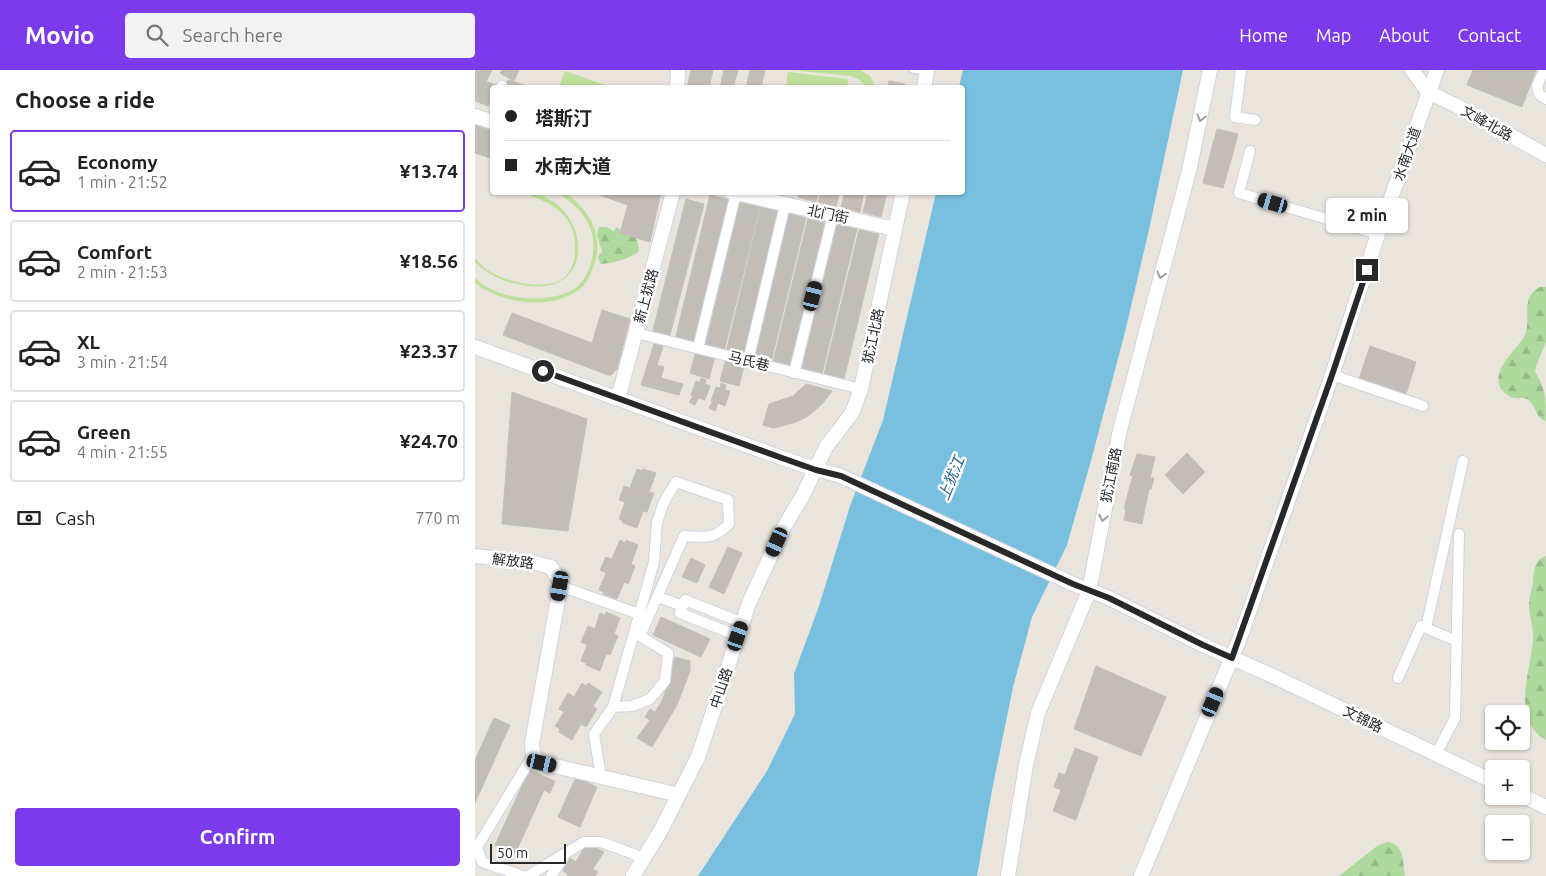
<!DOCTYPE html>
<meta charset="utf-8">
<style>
:root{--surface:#fff;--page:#f2f2f2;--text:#222;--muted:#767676;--line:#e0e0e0;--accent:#7c3aed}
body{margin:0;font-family:Ubuntu,"Noto Sans SC",sans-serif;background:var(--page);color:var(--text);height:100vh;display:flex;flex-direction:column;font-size:19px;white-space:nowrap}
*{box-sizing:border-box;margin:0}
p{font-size:16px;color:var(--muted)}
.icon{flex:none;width:28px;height:28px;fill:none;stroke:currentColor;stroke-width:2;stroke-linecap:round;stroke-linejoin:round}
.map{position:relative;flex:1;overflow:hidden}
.panel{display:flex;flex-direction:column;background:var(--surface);width:475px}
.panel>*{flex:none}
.guide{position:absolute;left:15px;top:15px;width:475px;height:110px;border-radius:5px;box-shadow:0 1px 4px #0004;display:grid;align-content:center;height:110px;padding:0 15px;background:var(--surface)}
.fabs{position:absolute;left:1010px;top:635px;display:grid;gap:10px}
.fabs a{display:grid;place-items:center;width:45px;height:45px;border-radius:5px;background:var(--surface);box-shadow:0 1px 4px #0004;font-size:25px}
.scale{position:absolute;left:15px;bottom:12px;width:76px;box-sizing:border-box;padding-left:5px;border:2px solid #282828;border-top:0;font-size:14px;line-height:18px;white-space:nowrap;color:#282828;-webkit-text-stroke:4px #fff;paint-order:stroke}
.end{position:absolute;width:22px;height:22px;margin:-11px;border:6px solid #282828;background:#fff;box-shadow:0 0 0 2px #fff}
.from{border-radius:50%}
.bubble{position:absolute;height:35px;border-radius:5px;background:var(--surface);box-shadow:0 1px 4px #0004;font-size:16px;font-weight:700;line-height:35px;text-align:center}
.car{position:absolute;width:15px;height:30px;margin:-15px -8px;border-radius:6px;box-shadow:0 0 4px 1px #0007;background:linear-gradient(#222 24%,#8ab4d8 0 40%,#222 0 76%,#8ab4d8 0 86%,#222 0)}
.guide b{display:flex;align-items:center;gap:18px;height:48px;font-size:19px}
.guide b+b{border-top:1px solid var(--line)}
.guide i{width:12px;height:12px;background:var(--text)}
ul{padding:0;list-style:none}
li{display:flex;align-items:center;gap:15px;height:82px;margin:0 10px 8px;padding:0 5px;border:2px solid var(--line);border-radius:5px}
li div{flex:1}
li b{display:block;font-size:19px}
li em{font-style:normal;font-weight:700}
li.current{border-color:var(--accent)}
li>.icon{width:45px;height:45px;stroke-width:1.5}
h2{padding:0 15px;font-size:22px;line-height:60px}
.pay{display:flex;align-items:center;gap:12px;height:55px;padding:0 15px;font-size:19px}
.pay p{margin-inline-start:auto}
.button{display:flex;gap:10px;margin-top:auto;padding:10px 15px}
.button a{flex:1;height:58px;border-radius:5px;background:var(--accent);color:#fff;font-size:20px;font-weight:700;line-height:58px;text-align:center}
header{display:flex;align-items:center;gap:30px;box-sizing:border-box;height:70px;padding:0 25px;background:var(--accent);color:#fff}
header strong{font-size:24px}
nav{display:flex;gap:28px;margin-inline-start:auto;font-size:18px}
.search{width:350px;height:45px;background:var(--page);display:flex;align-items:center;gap:12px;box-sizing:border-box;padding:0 18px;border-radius:5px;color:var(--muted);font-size:19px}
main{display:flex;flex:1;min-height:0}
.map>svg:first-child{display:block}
.forest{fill:url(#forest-firs)}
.pitch{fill:#bfe09a}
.water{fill:#79c0e0}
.building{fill:#c2beb7;stroke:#c4c0b6}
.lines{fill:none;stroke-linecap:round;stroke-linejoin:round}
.lane-casing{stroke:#d1d3e0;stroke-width:8}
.street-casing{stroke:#d1d3e0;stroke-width:12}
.secondary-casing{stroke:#d1d3e0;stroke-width:16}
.lane{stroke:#fff;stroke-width:5}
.street{stroke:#fff;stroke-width:10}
.secondary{stroke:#fff;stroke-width:14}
.oneway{stroke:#9e9e9e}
.route{stroke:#282828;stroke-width:6}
.labels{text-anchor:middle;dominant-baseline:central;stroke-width:5;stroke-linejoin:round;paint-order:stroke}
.street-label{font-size:14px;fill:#282828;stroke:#fff}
.water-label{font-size:15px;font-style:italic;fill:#1c5e89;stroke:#fff}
</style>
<header>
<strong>Movio</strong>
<div class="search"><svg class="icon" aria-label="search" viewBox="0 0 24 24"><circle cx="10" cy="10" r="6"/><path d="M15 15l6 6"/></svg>Search here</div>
<nav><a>Home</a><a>Map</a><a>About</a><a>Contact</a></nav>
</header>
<main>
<section class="panel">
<h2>Choose a ride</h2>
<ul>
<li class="current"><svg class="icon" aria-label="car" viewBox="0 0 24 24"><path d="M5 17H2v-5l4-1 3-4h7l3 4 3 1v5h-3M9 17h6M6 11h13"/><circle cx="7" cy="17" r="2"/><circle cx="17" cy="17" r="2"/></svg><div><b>Economy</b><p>1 min · 21:52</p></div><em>¥13.74</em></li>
<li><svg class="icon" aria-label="car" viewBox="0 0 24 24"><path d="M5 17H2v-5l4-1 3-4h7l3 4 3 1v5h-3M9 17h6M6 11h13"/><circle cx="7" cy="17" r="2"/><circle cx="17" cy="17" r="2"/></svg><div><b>Comfort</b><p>2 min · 21:53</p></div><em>¥18.56</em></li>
<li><svg class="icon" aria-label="car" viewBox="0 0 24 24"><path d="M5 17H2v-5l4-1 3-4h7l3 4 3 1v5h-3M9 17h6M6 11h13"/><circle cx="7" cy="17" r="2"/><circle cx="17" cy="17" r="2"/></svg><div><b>XL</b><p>3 min · 21:54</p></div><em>¥23.37</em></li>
<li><svg class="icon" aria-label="car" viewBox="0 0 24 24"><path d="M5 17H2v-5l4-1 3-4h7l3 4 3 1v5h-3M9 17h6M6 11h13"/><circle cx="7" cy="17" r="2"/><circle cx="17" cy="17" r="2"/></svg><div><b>Green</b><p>4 min · 21:55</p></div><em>¥24.70</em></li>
</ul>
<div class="pay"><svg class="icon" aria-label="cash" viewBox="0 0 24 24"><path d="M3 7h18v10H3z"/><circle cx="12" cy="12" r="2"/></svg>Cash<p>770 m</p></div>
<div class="button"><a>Confirm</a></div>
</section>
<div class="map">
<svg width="1071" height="806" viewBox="0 0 1071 806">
<defs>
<pattern id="forest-firs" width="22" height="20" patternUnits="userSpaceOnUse" patternTransform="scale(1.25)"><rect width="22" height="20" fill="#afda9e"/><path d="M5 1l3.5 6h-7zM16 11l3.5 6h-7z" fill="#97bb88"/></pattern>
</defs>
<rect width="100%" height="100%" fill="#e9e4dc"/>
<path class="forest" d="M124 157H131L139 161 141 158 148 160 162 169 164 181C157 188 136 194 125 194L123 187 127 181 122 165Z
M1065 217H1071V272L1061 296 1060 302C1071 318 1071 331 1071 351 1060 348 1061 334 1052 329 1047 327 1045 329 1040 328 1034 327 1025 321 1024 314 1020 295 1042 280 1050 265 1057 248 1044 228 1065 217Z
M1071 486V670C1035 650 1056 601 1058 569 1059 558 1054 546 1054 535 1054 527 1057 519 1058 512 1059 501 1059 490 1071 486Z
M912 772C931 775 927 792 930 806H864L902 776Z"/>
<path class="pitch" d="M315 0H385L395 6 401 17H391L385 10 376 6Z
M90 1 130 15V17H84Z
M313 2 373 9 372 17H311Z
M49 123C112 122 131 230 47 215 28 212 14 205 0 192V188C4 192 7 196 11 199 28 212 74 223 91 206 97 200 100 189 100 181 102 145 78 134 49 123Z
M83 123C94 122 101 131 108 139 120 153 125 170 121 189 118 198 113 213 105 219 75 241 28 234 0 213V208C4 211 8 215 12 217 36 231 81 234 103 216 109 211 114 200 116 193 125 160 109 140 83 123Z"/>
<path class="water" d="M488 0H708L673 164 650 262 617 387 592 475 557 547 538 617 517 720 502 806H223L292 701 320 644 319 604 344 536 375 436 408 350 461 123 488 122V18L484 17Z"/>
<path class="building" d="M0 0H17L11 12 0 7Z
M27 0H44L39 11 25 3Z
M216 0H238L234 18H212Z
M249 0H263L258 18H245Z
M275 0H290L286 18H271Z
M998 0H1061L1047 37 992 15Z
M1008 0H1016L1034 7 1029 19 1005 9Z
M1016 0H1037L1034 7Z
M0 8 22 15 21 18H18V26L13 36 0 31Z
M33 10 52 16V18H30Z
M33 10 55 18H30Z
M414 11 430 14 429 18H413Z
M0 55 18 61V89L0 83Z
M742 59 763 64 748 118 728 113Z
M739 70 760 75 751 107 731 102Z
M116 122H186L175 172 145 163 153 135Z
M324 122H344L341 132 323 127Z
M346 122H365L361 137 343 132Z
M370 122H389L385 142 366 137Z
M393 122H412L406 147 388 142Z
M235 125 255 130 220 275 200 270Z
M211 129 229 134 194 269 177 264Z
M265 132 285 137 249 281 230 277Z
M286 137 306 141 270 286 251 282Z
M312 143 331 148 296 292 276 288Z
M333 148 352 152 317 297 298 292Z
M362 154 382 159 347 304 327 299Z
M384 160 404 164 369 309 349 304Z
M127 240 155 249 142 299 136 305H133L28 265 37 243 117 273Z
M180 271 189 273 182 295 189 297 186 308 208 314 204 325 166 315Z
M895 276 941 292 931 324 884 309Z
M221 281 240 287 234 309 215 303Z
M251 288 270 293 264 316 245 311Z
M226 308 231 310 230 314 235 316 230 330 223 328 220 335 214 332 218 326 216 325 221 311 225 313Z
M246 313 251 315 250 320 255 321 250 336 243 333 240 341 234 338 238 331H236L241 317 245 318Z
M331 314 357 321 347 334 332 347 321 352 299 358 288 355 294 334 318 326Z
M37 322 112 349 93 461 27 454Z
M712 383 730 402 708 424 690 405Z
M662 384 680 387 675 408H679L676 419 655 416 658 406 655 405Z
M162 399 167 401 168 399 181 403 174 422 179 423 172 442 168 441 162 458 148 453V451L144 449 150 432 144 430 149 416 155 418Z
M655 416 674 419 667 454 649 450 651 440 649 439Z
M145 470 150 473 151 470 163 475 156 494 160 496 153 514 149 512 142 529 128 524 129 522 124 520 131 503 125 500 131 487 137 489Z
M253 477 267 483 249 524 234 517Z
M216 488 230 495 222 513 207 507Z
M131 542 145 548 139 564 143 566 135 585 131 584 125 601 111 595V593L106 591 112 575 106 572 113 556 120 559 125 543 130 545Z
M186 547 235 569 226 587 178 565Z
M200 587 215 591V601L202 635 177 677 162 668 175 650 170 647 175 639 180 642 188 629Z
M621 596 691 627 666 686 599 659Z
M107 613 111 616 113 613 127 622 118 636 122 639 111 657 106 654 97 670 84 662 85 659 80 656 89 642 84 639 93 623 99 627Z
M19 648 35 655 0 733V690Z
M600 678 623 687 601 750 578 741 586 720 579 717 584 703 590 705Z
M54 700 80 711 75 723 69 720 40 784 20 775Z
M101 707 122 717 105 757 83 747Z
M111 774 116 777 117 775 129 782 118 799 123 802 120 806H92L93 804 88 801 95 788 101 792Z"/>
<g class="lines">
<g class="lane-casing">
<path id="lane" d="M437 0 451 2"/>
</g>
<g class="street-casing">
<path id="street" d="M766 0 760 47 780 50
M1069 0 1062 16 1064 24 1071 29
M27 18V16
M775 81 764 123 903 164
M161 263 386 319
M223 278 261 123
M273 291 310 135
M319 303 358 145
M857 305 948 336
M85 516 164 544
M183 527 208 536
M951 558 988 391
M263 566 205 543 210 530 268 553
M923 608 946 556 982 571
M961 684 980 648 984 464
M126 707 119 664 138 637 157 636 175 629 190 611 193 583 165 566 209 466C231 467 238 470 254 454L253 430 201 412 189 432 182 452 179 492 138 637
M0 776 2 777 7 792 48 806
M2 777 58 685
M53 806 109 772H126L169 788
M76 806 89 786"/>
</g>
<g class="secondary-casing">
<path id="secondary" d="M937 0 953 22 982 36 1071 85
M202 18 203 0
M449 18 452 0
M0 46 18 52
M256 122 420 159
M0 277 307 388 341 399 366 406 598 514 634 528 728 575 798 606 1019 712
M143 329 198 122
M0 486 56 492 76 497 86 513 57 673 58 685 67 693 204 725
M1046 725 1071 737
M158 806 186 760 223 687 274 533 309 457 327 427 351 377 377 343 386 319 428 122
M533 806 551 695 563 643 614 521 645 360 714 101 735 0
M666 806 766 565 857 305 903 164 962 0"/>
</g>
<use href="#lane" class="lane"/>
<use href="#street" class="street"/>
<use href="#secondary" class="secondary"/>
</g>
<defs><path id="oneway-chevron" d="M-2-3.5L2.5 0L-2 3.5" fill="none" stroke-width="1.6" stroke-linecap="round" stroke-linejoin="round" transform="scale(1.25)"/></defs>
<g class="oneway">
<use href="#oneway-chevron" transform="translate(726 48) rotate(103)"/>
<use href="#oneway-chevron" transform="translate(686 205) rotate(105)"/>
<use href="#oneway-chevron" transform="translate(628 448) rotate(101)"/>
</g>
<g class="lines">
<path class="route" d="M68 301 307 388 341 400 366 406 598 514 634 528 728 575 757 588 857 305 892 200"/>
</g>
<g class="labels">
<g class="street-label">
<text transform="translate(1012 53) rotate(29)">文峰北路</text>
<text transform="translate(932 84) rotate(-71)">水南大道</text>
<text transform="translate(353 144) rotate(12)">北门街</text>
<text transform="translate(171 226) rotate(-75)">新上犹路</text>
<text transform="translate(398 266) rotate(-78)">犹江北路</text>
<text transform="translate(274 291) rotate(14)">马氏巷</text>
<text transform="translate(636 405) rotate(-79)">犹江南路</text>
<text transform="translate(38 491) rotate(7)">解放路</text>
<text transform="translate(246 618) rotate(-72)">中山路</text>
<text transform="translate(888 649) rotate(26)">文锦路</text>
</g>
<g class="water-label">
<text transform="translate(476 408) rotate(-68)">上犹江</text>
</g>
</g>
</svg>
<div class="fabs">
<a><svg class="icon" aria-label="locate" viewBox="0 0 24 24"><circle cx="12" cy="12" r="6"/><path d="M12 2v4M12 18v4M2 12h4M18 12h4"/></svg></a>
<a>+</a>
<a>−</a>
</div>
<div class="scale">50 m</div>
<i class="end from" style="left:68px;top:301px"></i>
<i class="end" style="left:892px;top:200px"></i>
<div class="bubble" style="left:851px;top:128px;width:82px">2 min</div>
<i class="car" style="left:798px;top:133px;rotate:286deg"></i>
<i class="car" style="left:338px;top:226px;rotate:14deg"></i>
<i class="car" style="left:302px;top:472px;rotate:204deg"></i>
<i class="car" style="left:85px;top:516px;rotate:190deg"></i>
<i class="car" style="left:263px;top:566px;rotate:19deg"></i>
<i class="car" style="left:738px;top:632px;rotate:23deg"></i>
<i class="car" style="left:67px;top:693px;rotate:103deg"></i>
<div class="guide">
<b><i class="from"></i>塔斯汀</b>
<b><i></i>水南大道</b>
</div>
</div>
</main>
